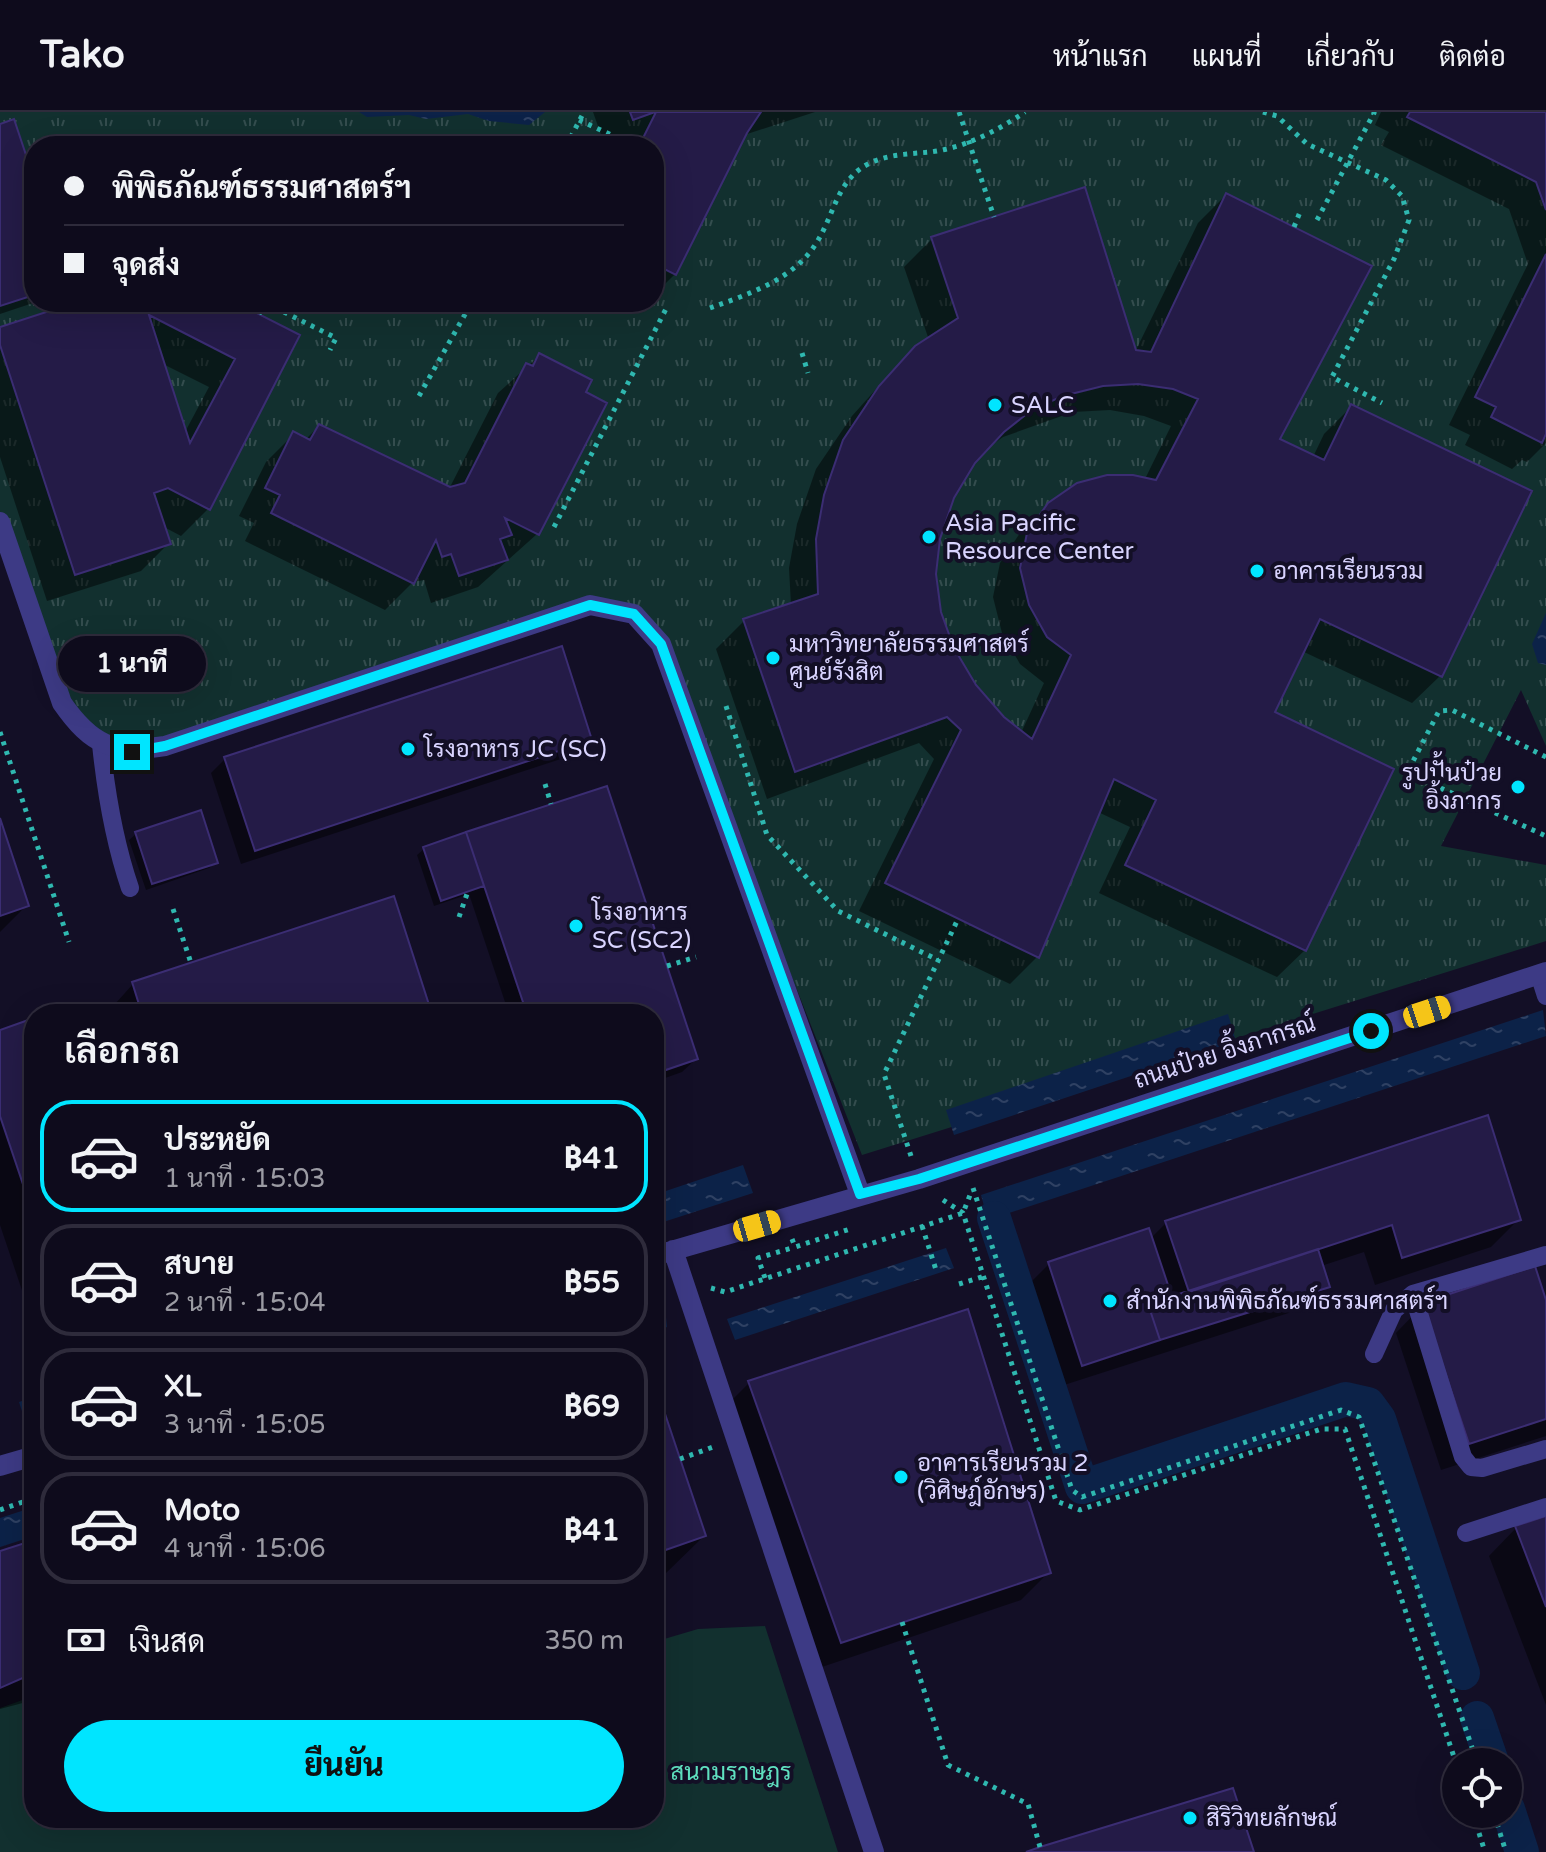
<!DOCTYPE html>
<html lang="th">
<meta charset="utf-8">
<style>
:root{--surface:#0e0b1c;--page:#171425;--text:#f1f3f6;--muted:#9b9ba3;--line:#2e2b3b;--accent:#00e5ff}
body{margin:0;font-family:"Varela Round",Sarabun,sans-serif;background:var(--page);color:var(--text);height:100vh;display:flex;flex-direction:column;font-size:30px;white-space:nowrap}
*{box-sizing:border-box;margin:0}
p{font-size:26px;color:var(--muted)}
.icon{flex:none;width:44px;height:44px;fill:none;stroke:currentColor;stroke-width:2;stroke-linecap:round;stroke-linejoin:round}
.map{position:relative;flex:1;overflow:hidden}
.side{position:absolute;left:24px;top:892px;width:640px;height:824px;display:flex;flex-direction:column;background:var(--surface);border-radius:32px;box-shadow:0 8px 32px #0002,0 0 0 2px var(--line)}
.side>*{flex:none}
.top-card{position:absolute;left:24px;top:24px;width:640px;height:176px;border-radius:32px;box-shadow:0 8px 32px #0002,0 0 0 2px var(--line);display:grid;align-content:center;height:176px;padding:0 40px;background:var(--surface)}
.controls{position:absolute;left:1442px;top:1636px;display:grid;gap:16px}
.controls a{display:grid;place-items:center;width:80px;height:80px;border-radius:50%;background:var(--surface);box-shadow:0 8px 32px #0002,0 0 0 2px var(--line);font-size:40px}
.end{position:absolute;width:36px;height:36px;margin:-18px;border:10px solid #00e5ff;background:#111;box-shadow:0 0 0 4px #111}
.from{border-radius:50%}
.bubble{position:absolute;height:56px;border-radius:28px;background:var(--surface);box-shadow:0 8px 32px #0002,0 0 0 2px var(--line);font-size:26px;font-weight:800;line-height:56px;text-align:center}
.car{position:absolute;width:24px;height:48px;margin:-24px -12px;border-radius:10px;box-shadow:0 0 6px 2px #0007;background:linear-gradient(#f5c518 24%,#345 0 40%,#f5c518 0 76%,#345 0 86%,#f5c518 0)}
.top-card b{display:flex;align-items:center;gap:28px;height:76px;font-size:30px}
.top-card b+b{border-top:2px solid var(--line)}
.top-card i{width:20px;height:20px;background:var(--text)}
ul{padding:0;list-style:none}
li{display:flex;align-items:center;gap:24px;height:112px;margin:0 16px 12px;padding:0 24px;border:4px solid var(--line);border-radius:32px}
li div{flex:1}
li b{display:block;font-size:30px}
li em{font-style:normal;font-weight:800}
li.current{border-color:var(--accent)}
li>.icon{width:72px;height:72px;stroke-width:1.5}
h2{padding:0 40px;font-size:36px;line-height:96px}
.pay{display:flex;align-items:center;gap:20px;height:88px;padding:0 40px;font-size:30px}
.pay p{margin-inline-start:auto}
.cta{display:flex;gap:16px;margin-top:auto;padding:16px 40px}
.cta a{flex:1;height:92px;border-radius:48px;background:var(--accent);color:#111;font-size:32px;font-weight:800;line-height:92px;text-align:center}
header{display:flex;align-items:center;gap:48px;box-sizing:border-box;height:112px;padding:0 40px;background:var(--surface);border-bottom:2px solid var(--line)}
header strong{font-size:38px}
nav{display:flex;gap:44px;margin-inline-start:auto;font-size:28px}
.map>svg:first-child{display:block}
.grass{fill:url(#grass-tufts);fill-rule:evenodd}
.park{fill:#12302f}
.water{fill:url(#water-ripples)}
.shadow{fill:#0007;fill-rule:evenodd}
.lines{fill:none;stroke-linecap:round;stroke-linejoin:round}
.canal{stroke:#0c2248;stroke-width:34}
.building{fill:#241b47;stroke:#3b2d73;stroke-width:2;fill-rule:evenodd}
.path{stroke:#2fb8b0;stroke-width:5;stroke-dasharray:4 6;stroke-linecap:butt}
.service{stroke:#3d3a85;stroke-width:18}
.minor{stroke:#3d3a85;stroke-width:20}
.route{stroke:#00e5ff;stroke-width:10}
.poi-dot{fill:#00e5ff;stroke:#130f26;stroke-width:3}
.labels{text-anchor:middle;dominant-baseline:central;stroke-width:8;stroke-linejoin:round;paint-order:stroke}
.poi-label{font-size:24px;fill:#d9d4ff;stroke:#130f26;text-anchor:start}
.street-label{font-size:24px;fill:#d9d4ff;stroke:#130f26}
.park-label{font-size:24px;fill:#5fe0c0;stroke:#130f26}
</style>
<header>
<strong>Tako</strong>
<nav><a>หน้าแรก</a><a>แผนที่</a><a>เกี่ยวกับ</a><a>ติดต่อ</a></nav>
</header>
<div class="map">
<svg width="1546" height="1740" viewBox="0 0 1546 1740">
<defs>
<pattern id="grass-tufts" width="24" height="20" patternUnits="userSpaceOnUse" patternTransform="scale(2)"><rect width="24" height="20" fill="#12302f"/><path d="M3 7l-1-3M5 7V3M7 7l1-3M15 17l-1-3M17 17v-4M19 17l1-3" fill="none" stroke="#344d4e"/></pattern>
<pattern id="water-ripples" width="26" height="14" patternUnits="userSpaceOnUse" patternTransform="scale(2)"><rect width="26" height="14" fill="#0c2248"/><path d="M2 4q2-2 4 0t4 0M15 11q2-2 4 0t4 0" fill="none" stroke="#2f4163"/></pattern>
</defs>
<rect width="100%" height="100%" fill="#130f26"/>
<path class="grass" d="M0 0H1546V634L1521 578 1441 734 1546 753V829L862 1043 661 532 634 502 590 493 165 634 101 632 62 591 0 404ZM34 34H654V190H34Z"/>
<path class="park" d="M765 1514 838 1740H0V1596L34 1584V1706H654V1530L698 1517Z"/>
<path class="water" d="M359 0H545L529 13 489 9 468 2 426 7 409 3 367 5Z
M1546 501V553L1538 551 1532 532Z
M1543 898 1546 924 988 1108 981 1083Z
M1228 902 1236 929 954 1023 946 998Z
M743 1053 753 1081 654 1113V1083Z
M946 1136 954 1156 735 1228 727 1207Z
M664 1187 667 1215 654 1220V1190Z
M34 1285V1311L27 1314 19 1290Z
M34 1395V1424L0 1435V1406Z"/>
<path class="shadow" d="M593 0H815L744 23 675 162 654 183V34H626L631 25 605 34Z
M1381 0H1546V331L1527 350 1522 348 1512 357 1465 333 1470 323 1449 313 1528 152 1509 97 1381 33 1389 20 1375 13Z
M0 14 34 73 36 190 0 202Z
M1083 77 1135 240 1198 111 1226 83 1278 328 1313 345 1324 322 1351 295 1440 564 1412 591 1302 539 1273 601 1305 838 1277 865 1099 781 1130 715 1098 700 1037 845 1010 872 859 799 934 647 919 631 767 687 716 537 744 509 791 493 789 456 797 412 816 357 852 304 887 265 929 228 904 155 932 127ZM1110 298 1144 304 1171 314 1145 367 1049 393 1020 421 1000 451 993 485 1002 521 1020 552 1044 571 1021 621 1002 607 974 574 952 537 939 500 934 462 938 427 952 385 981 341 1003 325 1073 300Z
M84 190H231L298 224 208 397 181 424 164 415 169 431 141 459 47 489 0 345V217ZM163 252 209 275 185 320Z
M539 244 537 422 478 475 431 491 424 468 413 470 385 498 245 429 254 411 239 404 266 350 294 322 305 328 319 314 449 377 498 281Z
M590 628 576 642 241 752 211 661 225 647Z
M606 676 696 947 682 960 654 970V902H509L469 782 434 794 417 743 424 737Z
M0 713 27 793 0 820Z
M136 722 216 750 209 756 146 778 129 728Z
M133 872 430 902H106Z
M34 908V1214L0 1113V920Z
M1519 1107 1491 1135 1375 1173 1364 1140 1321 1154 1328 1174 1307 1195 1061 1274 1028 1173 1049 1152 1150 1127 1167 1110Z
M1423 1193 1546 1195V1324L1441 1358 1396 1221Z
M749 1271 1049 1460 1021 1488 813 1558 722 1298Z
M654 1275 704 1424 664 1463 654 1467Z
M1546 1406V1593L1489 1444 1516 1416Z
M34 1430V1588L0 1597V1442Z"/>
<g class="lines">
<path class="canal" d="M994 1106 1082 1375 1346 1287 1368 1292 1379 1307 1463 1561
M1477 1606 1492 1650
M1508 1697 1522 1740"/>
</g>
<path class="building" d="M630 0H655L633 8Z
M656 0H761L747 21 676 163 654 152V34H639Z
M1410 0H1546V98L1536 70 1407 5Z
M14 7 34 67V183L0 194V12Z
M1085 75 1136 238 1151 240 1226 81 1372 154 1280 327 1324 348 1351 292 1532 379 1442 565 1320 507 1275 600 1394 657 1306 839 1125 753 1156 688 1114 667 1039 846 885 771 961 618 947 605 795 660 743 507 818 482 816 427 824 383 843 328 879 274 915 234 958 206 931 125ZM1138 272 1173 277 1198 287 1156 368 1133 363H1107L1077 371 1048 391 1027 421 1020 456 1029 493 1047 525 1071 543 1032 627 1004 605 976 573 954 536 941 500 936 462 940 427 954 386 975 351 1004 320 1033 297 1063 284 1103 274Z
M1546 142V322L1542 331 1491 305 1496 295 1475 285Z
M77 190H235L300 223 210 398 168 376 154 381 171 432 75 463 0 233V215ZM149 203 235 247 190 331Z
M539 241 592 268 586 280 607 291 539 423 505 406 512 423 500 427 508 448 459 464 451 442 442 445 436 428 414 472 271 401 280 383 265 376 293 319 310 328 319 312 450 375 465 371 526 251 533 254Z
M562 534 592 628 255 739 224 645Z
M607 674 698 947 654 962V902H527L466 720Z
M201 698 218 751 152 772 135 720Z
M0 706 29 794 0 804Z
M466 720 484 774 441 789 423 735Z
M394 784 432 902H142L132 870Z
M76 892 80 902H47Z
M34 906V1105L0 1004V918Z
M1488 1003 1521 1108 1402 1146 1392 1113 1189 1180 1165 1109Z
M1149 1116 1172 1185 1148 1192 1160 1228 1082 1254 1048 1150Z
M1318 1137 1330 1175 1160 1228 1148 1192Z
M1535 1154 1546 1188V1307L1469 1332 1422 1191Z
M968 1197 1051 1461 841 1531 748 1269Z
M654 1269 706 1424 654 1442Z
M1546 1404V1495L1515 1414Z
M34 1428V1561L0 1576V1439Z
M1233 1676 1254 1740H1026L1040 1735Z"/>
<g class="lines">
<path class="path" d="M959 0 994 105
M1263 0 1277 4 1307 32 1386 68 1402 84 1409 108 1394 147 1332 265 1382 291
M579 8 635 34
M566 34 584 0
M1317 108 1374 1 1372 0
M1294 115 1300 100
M266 191 336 226 330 238
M710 196C749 182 795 167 817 130 835 101 837 67 870 51 889 42 910 42 930 40 964 36 997 19 1025 0
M259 202 266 191
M802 241 808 261
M419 284 472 190
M554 415 668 193
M726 594 767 723 838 799 938 848
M0 620 69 830
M1546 645 1452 598 1439 599 1410 655 1414 664 1546 724
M545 672 551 692
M173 797 191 851
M459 805 468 779
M667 854 696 845
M911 1044 884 962 958 807
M973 1076 1072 1378 1082 1385 1341 1298 1359 1305 1477 1650
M943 1088 963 1101 1056 1389 1080 1398 1321 1317H1345L1456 1651
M922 1114 937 1161
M792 1127 795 1135 850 1117
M765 1166 758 1146 795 1135
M959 1172 985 1164
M711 1176 725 1180 963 1101 972 1078
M680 1347 713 1335
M0 1398 34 1386
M902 1510 948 1653 1028 1692 1040 1735
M1473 1702 1485 1740
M1494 1702 1506 1740"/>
<path class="service" d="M101 632C106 681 114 729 130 776
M1539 862 1546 884
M1413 1182 1463 1345 1471 1355 1482 1356 1546 1337
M1374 1242 1394 1198 1413 1182 1546 1143
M1466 1421 1546 1395"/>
<path class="minor" d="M0 410 62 591C92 634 113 642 165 634L590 493 634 502 661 532 860 1082
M673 1138 874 1740
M654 1144 919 1067 1546 860
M0 1354 34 1344"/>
</g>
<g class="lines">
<path class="route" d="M132 640 165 634 590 493 634 502 661 532 860 1082 919 1067 1371 919"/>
</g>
<g class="poi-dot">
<circle cx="995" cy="293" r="8"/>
<circle cx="929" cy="425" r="8"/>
<circle cx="1257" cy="459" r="8"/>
<circle cx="773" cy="546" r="8"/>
<circle cx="408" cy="637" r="8"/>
<circle cx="1518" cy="675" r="8"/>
<circle cx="576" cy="814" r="8"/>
<circle cx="1110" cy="1189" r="8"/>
<circle cx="901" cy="1365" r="8"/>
<circle cx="1190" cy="1706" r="8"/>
</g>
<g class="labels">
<g class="poi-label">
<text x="1011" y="293">SALC</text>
<text x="945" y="411">Asia Pacific<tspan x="945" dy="28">Resource Center</tspan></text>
<text x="1273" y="459">อาคารเรียนรวม</text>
<text x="789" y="532">มหาวิทยาลัยธรรมศาสตร์<tspan x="789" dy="28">ศูนย์รังสิต</tspan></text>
<text x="424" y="637">โรงอาหาร JC (SC)</text>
<text x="1502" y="661" text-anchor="end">รูปปั้นป๋วย<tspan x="1502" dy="28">อิ้งภากร</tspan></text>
<text x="592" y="800">โรงอาหาร<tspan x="592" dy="28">SC (SC2)</tspan></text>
<text x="1126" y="1189">สำนักงานพิพิธภัณฑ์ธรรมศาสตร์ฯ</text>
<text x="917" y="1351">อาคารเรียนรวม 2<tspan x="917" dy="28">(วิศิษฎ์อักษร)</tspan></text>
<text x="1206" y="1706">สิริวิทยลักษณ์</text>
</g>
<g class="street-label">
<text transform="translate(1225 940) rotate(-18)">ถนนป๋วย อิ้งภากรณ์</text>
</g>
<g class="park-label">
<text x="731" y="1660">สนามราษฎร</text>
</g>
</g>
</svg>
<div class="controls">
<a><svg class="icon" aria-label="locate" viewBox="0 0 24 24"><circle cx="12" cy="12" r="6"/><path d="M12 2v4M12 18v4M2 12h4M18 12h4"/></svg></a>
</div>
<i class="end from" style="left:1371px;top:919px"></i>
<i class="end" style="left:132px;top:640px"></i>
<div class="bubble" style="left:58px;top:524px;width:148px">1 นาที</div>
<i class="car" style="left:1427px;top:900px;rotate:72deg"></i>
<i class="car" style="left:757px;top:1114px;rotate:74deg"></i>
<div class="top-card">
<b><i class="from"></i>พิพิธภัณฑ์ธรรมศาสตร์ฯ</b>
<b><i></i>จุดส่ง</b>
</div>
<section class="side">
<h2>เลือกรถ</h2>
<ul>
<li class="current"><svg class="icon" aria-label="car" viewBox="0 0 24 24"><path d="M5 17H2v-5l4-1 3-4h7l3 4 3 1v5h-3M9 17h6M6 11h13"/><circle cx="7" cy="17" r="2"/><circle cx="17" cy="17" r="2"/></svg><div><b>ประหยัด</b><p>1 นาที · 15:03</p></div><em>฿41</em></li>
<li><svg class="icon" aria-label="car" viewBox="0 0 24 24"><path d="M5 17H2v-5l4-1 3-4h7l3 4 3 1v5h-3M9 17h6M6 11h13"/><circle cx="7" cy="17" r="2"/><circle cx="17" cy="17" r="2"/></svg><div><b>สบาย</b><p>2 นาที · 15:04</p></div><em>฿55</em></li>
<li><svg class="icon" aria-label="car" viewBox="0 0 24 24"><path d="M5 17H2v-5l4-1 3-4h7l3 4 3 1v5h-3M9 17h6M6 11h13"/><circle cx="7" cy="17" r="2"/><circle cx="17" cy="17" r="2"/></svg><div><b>XL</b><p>3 นาที · 15:05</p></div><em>฿69</em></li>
<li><svg class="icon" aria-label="car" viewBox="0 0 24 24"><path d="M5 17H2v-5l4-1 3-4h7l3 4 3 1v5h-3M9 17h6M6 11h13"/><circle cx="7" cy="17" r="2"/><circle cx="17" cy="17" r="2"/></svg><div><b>Moto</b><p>4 นาที · 15:06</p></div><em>฿41</em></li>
</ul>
<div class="pay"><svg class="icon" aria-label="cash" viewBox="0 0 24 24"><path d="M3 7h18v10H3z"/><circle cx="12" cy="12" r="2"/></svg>เงินสด<p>350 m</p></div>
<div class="cta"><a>ยืนยัน</a></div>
</section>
</div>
